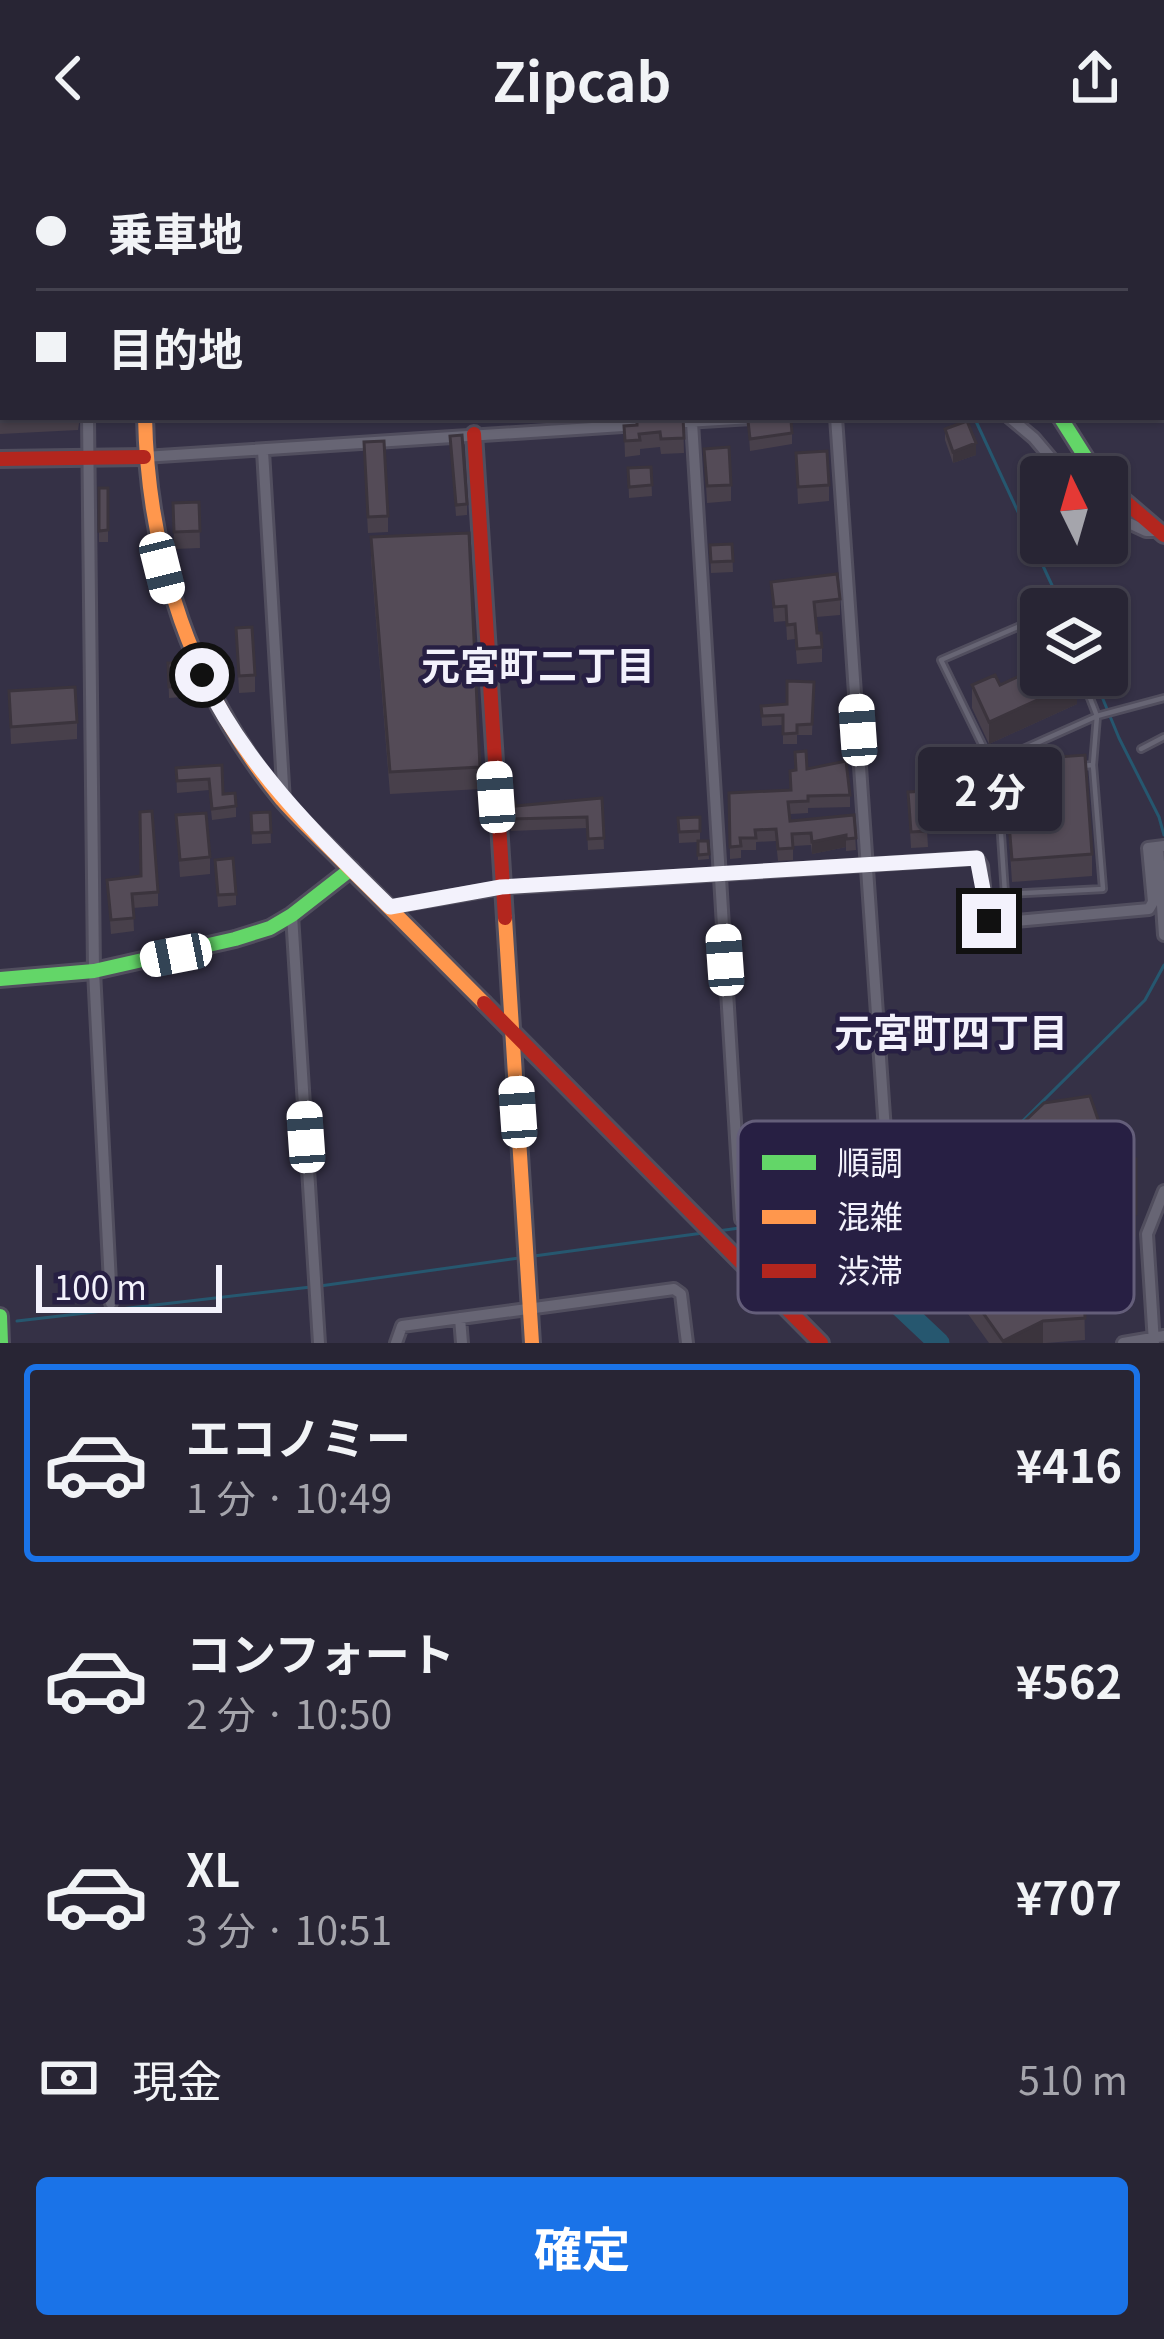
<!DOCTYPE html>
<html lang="ja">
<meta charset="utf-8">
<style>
:root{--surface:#282534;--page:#302d3c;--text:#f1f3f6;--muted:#a5a5ac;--line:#44424f;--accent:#1a73e8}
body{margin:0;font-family:Georgia,"Noto Sans JP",serif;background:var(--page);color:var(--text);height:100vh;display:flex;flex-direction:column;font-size:45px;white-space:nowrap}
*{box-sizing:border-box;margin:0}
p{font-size:39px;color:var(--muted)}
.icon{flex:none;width:66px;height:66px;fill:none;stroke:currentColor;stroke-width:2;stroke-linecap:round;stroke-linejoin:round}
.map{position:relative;height:1187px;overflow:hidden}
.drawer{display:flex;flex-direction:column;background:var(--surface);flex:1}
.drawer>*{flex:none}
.top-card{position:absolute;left:0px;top:0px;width:1164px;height:264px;box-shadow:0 3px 9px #0004,0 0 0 3px var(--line);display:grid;align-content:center;height:264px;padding:0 36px;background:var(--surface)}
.needle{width:78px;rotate:355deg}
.tools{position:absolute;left:1020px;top:300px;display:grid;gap:24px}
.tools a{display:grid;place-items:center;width:108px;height:108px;border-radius:12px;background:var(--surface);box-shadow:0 3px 9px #0004,0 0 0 3px var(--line);font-size:60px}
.scale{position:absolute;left:36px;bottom:30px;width:186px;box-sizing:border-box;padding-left:12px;border:6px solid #f3f2fc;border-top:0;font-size:33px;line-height:42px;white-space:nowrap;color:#f3f2fc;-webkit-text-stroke:9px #271f43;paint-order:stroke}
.end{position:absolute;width:54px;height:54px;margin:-27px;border:15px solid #f3f2fc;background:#111;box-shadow:0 0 0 6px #111}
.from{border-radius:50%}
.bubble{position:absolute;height:84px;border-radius:12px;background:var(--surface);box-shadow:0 3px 9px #0004,0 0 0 3px var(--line);font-size:39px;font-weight:700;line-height:84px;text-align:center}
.car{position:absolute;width:36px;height:72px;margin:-36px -18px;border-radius:15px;box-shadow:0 0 9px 3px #0007;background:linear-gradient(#fff 24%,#345 0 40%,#fff 0 76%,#345 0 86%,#fff 0)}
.top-card b{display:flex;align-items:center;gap:42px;height:114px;font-size:45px}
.top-card b+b{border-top:3px solid var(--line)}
.top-card i{width:30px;height:30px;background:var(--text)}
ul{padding:21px 0 0;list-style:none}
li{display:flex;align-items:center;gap:36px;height:198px;margin:0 24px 18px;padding:0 12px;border:6px solid transparent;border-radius:12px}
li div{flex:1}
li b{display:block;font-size:45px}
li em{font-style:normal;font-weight:700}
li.current{border-color:var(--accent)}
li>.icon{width:108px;height:108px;stroke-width:1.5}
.pay{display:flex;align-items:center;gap:30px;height:132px;padding:0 36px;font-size:45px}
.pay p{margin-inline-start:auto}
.primary-button{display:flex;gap:24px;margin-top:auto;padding:24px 36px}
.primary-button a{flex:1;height:138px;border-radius:12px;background:var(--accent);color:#fff;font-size:48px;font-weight:700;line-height:138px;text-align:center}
header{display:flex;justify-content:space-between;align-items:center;height:156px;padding:0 36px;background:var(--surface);font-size:54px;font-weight:700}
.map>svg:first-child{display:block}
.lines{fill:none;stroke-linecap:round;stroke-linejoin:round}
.stream{stroke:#26576f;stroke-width:3}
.river{stroke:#26576f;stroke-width:21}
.lane-casing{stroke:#514e5e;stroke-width:10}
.street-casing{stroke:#514e5e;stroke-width:16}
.fast-casing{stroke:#514e5e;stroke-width:20}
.slow-casing{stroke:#514e5e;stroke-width:20}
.jam-casing{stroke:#514e5e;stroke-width:20}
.lane{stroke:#676574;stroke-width:4.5}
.street{stroke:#676574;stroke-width:10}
.fast{stroke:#63d668;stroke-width:14}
.slow{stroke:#ff974d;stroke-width:14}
.jam{stroke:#b3261e;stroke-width:14}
.wall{fill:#48404b}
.shaded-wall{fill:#3b343d}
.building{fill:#544b57;stroke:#3b343d;stroke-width:3}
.route{stroke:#f3f2fc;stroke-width:15}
.labels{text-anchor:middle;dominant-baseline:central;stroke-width:9;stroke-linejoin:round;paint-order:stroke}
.neighbourhood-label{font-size:39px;font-weight:bold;fill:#f3f2fc;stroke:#271f43}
.key{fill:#271f43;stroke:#645e7a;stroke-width:3}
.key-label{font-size:33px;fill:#f3f2fc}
</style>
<header><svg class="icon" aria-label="back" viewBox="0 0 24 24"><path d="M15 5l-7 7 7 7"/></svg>Zipcab<svg class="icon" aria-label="share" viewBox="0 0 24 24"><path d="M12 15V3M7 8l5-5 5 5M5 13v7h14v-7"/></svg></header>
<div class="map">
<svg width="1164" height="1187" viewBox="0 0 1164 1187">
<rect width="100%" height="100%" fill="#353146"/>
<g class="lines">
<path class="stream" d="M858 0 860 3
M974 261 1063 453
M1093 519 1119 582 1159 661 1164 679
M970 1017 1145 844 1164 809
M897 1050 935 1044
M718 1075 887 1051
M534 1100 703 1077
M320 1130 519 1102
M17 1165 311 1131"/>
<path class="river" d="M827 1060 829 1070
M834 1088 939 1187"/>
<g class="lane-casing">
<path id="lane" d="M1041 461 941 504 997 619 1005 738 1103 733 1093 609 1080 610
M1081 519 1097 560 1164 542
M1141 593 1164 581
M990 608 1097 560 1093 609"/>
</g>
<g class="street-casing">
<path id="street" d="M85 0V3
M819 0V3
M88 261 94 815 111 1147
M836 261 891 1062
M1009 261 1034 282 1067 321
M686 266 768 261
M692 266 741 1063
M263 295 284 646
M144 301 638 269
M1107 357 1146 375H1159
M1158 691 1164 779
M390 751 501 732 977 702 982 710 987 760 995 767 1149 753 1153 746 1148 692 1164 690
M292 759 319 1187
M460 1162 462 1187
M396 1187 402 1170 674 1133 681 1138 687 1187
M1123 1187 1164 1180
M1154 1187 1147 1078 1164 1035"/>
</g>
<g class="fast-casing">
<path id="fast" d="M943 0 945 3
M1060 261 1098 321
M0 823 94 815 235 783 270 772 292 759 351 713
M0 1160 1 1187"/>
</g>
<g class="slow-casing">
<path id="slow" d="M151 0V3
M145 261C148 402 192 534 282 644 302 667 326 688 347 710 393 755 438 801 484 847
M505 762 532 1187"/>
</g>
<g class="jam-casing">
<path id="jam" d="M474 278 505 762
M0 303 144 301
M1107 330 1164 379
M484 847 821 1187"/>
</g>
<use href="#lane" class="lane"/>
<use href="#street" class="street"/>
<use href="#fast" class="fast"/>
<use href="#slow" class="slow"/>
<use href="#jam" class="jam"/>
</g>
<path class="wall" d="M0 87H3V261H80L78 274 0 278Z
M683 261 684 297 661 298 660 291 640 293V299L625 301 624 270Z
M748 265 792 277V288L750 295Z
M945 273 976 299 953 307 945 284Z
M450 280 467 348V359L456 360Z
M704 293 731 329V345L707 347Z
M796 297 829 329V345L798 348Z
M364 303 388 360V376L368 377Z
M651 311 652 340 629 342 628 312Z
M99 332H108V386H99Z
M199 346 200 392 174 393 173 347Z
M371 381 480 611V633L390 638 371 403Z
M732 388 733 416 711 417 710 389Z
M771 426 840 443V459L816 461 817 477 822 491V506L797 508 795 483 787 484 786 465 774 466Z
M236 472 255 519V536L239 537Z
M168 507H181L182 541 169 542Z
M814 526 812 579H797V588H783V569L762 570 761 550 787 548Z
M972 529H1000L1077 548 989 588 972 552Z
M9 535 77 566V583L11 588Z
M795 596 807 613 850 639V651L808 652V657L790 658V665L854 659 856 694 846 695V691L812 698 811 689 793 690V704L778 705 776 685 756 686V694H741V702L730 703 729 637 791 634 795 614Z
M1004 605 1092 698V720L1012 726Z
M222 609 223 638 236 650V661L212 664 209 634 177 637 176 612Z
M908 636 965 655V671L927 674 928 691 911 692Z
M602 642 604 693 588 694 587 672 511 675 510 647 515 650Z
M270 656 271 687 252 688 251 657Z
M176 659 210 701V718L180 721Z
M700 661V685H708L709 703 698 704V686L679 687 678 662Z
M215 704 236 738V749L218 751Z
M107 724 158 736V750L133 752 134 775 111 778Z
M1136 1003V1080L1083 1091 1085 1184 1046 1187H989L945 1126 933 1081V1059Z"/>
<path class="shaded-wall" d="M976 287V299L953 307V296Z
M1077 526V548L989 588V566Z
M846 679V691L812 698V686Z
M1136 1058V1080L1083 1091V1069Z
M1043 1165V1187H1003V1185Z"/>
<path class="building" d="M6 0H74L75 3H6Z
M0 87H3V260H0Z
M683 261 684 282 661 283 660 276 639 278 640 284 625 285 624 270 637 269V264Z
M791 264 792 277 750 283 748 265Z
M967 265 976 287 953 296 945 273Z
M462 279 467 348 456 349 450 280Z
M384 285 388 360 368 361 364 286Z
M729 291 731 329 707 330 704 293Z
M827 295 829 329 798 331 796 297Z
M651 311 652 329 629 331 628 312Z
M99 332H108V374L99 375Z
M199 346 200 375 174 376 173 347Z
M469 377 480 611 390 616 371 381Z
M732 388 733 405 711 406 710 389Z
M837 418 840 443 814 446 817 477H821L822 491 797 493 795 468 787 469 786 450 774 451 771 426Z
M252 471 255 519 239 520 236 472Z
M168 507H181L182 530 169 531Z
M1041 510V519H1074L1077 526 989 566 972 529 995 519 1000 529Z
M787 525 814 526 812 568 797 569V577L783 578V559L762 560 761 550 787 548Z
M75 531 77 566 11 571 9 535Z
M806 595 807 613 846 605 850 639 808 640V645L788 646 790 665 854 659 856 682 846 683V679L812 686 811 677 792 678 793 692 778 693 776 673 755 674 756 682H740L741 690 730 691 729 637 791 634 790 615 796 614 795 596Z
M1085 599 1092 698 1012 704 1004 605Z
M222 609 223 638 235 637 236 650 212 653 209 623 177 625 176 612Z
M963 633 965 655 926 657 928 675 911 676 908 636Z
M602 642 604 682 588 683 587 661 511 663 510 647 515 646V650Z
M152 655 158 736 132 738 134 762 111 764 107 724 141 720 140 656Z
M270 656 271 676 252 677 251 657Z
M206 657 210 701 180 704 176 659Z
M700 661V675L679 676 678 662Z
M698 685H708L709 698 698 699Z
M233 702 236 738 218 739 215 704Z
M1090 940 1111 1001 1136 1003V1058L1083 1069 1085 1162 1043 1165 1003 1185 945 1103 933 1059 939 1030 970 1017 1044 947Z"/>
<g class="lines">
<path class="route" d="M202 519C247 612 317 679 390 751L501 731 977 702 989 765"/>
</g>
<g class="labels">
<g class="neighbourhood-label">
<text x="538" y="507">元宮町二丁目</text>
<text x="951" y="874">元宮町四丁目</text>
</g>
</g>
<rect x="738" y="965" width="396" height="192" rx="18" class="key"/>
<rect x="762" y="999" width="54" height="15" fill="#63d668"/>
<rect x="762" y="1054" width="54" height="14" fill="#ff974d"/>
<rect x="762" y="1108" width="54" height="14" fill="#b3261e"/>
<g class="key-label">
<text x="837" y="1019">順調</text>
<text x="837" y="1073">混雑</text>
<text x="837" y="1127">渋滞</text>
</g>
</svg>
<div class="tools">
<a><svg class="needle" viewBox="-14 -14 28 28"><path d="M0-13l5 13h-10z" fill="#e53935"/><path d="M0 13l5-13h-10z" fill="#a5a5ac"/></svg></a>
<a><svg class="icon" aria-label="layers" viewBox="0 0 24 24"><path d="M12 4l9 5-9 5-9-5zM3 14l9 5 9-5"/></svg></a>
</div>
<div class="scale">100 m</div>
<i class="end from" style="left:202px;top:519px"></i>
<i class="end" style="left:989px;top:765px"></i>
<div class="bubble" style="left:918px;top:591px;width:144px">2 分</div>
<i class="car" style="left:162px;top:412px;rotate:166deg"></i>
<i class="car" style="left:858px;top:574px;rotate:356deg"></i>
<i class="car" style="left:496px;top:641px;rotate:356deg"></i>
<i class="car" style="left:176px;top:799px;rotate:259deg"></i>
<i class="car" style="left:725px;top:804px;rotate:356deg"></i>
<i class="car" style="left:518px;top:956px;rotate:356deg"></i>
<i class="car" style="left:306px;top:981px;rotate:356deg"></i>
<div class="top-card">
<b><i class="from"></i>乗車地</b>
<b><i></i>目的地</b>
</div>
</div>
<section class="drawer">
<ul>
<li class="current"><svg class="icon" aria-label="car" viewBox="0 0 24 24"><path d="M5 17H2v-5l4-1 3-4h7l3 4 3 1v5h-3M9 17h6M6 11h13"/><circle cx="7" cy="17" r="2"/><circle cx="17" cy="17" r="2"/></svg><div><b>エコノミー</b><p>1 分 · 10:49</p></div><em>¥416</em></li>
<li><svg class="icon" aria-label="car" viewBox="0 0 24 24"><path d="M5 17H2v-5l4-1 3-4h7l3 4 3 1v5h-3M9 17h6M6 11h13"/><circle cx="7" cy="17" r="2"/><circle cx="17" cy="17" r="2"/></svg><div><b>コンフォート</b><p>2 分 · 10:50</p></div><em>¥562</em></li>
<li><svg class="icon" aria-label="car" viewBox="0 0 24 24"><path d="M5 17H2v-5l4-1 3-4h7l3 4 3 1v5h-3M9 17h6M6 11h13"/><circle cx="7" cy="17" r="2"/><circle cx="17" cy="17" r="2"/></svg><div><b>XL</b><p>3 分 · 10:51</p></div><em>¥707</em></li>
</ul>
<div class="pay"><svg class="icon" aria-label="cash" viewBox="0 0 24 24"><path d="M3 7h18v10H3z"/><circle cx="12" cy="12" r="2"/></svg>現金<p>510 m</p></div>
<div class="primary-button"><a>確定</a></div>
</section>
